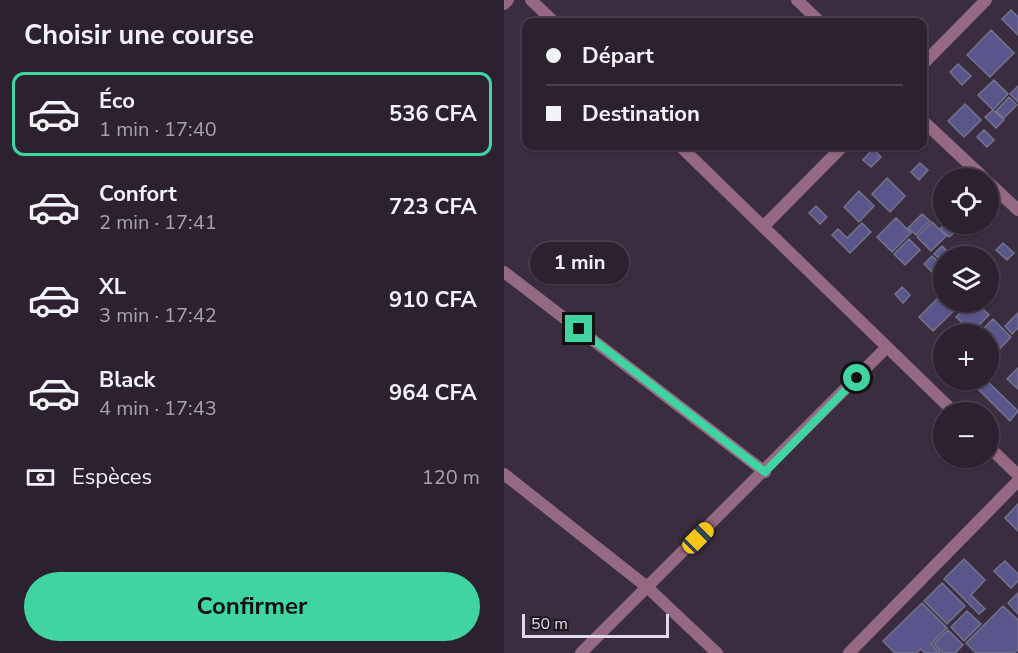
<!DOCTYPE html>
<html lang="fr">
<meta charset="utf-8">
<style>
:root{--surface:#2c222f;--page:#342a37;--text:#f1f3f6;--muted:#a6a4aa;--line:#483f4b;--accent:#40d4a2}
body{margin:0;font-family:"Nunito Sans",sans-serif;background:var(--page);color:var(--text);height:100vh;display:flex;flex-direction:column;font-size:22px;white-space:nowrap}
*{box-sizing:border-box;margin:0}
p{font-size:20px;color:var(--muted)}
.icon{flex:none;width:33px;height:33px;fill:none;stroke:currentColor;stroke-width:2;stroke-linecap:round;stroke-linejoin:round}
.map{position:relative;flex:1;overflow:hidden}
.details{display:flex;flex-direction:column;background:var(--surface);width:504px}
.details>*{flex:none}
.hud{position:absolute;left:18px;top:18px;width:405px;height:132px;border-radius:12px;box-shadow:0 2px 4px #0004,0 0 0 2px var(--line);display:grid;align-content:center;height:132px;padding:0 24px;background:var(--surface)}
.fabs{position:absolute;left:429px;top:168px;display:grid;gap:12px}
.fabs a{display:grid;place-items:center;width:66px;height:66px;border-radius:50%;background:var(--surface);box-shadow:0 2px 4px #0004,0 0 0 2px var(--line);font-size:30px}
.scale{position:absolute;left:18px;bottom:15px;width:147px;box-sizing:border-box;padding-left:6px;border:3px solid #e0d8e4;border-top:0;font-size:16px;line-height:21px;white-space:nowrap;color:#e0d8e4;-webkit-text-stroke:4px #1e1820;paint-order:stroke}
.end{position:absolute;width:27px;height:27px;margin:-14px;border:8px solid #40d4a2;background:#111;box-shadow:0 0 0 3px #111}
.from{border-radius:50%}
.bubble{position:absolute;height:42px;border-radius:21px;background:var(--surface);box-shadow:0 2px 4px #0004,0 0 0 2px var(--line);font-size:20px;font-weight:700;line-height:42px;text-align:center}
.car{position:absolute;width:18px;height:36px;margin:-18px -9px;border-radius:8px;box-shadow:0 0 4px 2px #0007;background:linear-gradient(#f5c518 24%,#345 0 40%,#f5c518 0 76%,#345 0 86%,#f5c518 0)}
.hud b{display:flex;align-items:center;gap:21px;height:57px;font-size:22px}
.hud b+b{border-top:2px solid var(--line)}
.hud i{width:15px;height:15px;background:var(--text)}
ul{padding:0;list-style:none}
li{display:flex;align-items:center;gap:18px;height:84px;margin:0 12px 9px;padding:0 12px;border:3px solid transparent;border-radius:12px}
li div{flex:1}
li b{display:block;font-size:22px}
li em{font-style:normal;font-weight:700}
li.on{border-color:var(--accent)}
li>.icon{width:54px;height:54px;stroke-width:1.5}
h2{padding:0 24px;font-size:27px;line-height:72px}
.pay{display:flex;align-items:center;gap:15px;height:66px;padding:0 24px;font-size:22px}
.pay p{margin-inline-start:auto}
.button{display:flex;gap:12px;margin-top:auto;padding:12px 24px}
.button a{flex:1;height:69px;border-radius:36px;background:var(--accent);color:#111;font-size:24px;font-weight:700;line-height:69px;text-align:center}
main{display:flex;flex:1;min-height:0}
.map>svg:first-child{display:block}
.building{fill:#5a568b;stroke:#73738b;stroke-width:1.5}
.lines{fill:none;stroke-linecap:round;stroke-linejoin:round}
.minor{stroke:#956981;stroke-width:12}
.tertiary{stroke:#956981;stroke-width:12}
.route{stroke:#40d4a2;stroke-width:8}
</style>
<main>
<section class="details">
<h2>Choisir une course</h2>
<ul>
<li class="on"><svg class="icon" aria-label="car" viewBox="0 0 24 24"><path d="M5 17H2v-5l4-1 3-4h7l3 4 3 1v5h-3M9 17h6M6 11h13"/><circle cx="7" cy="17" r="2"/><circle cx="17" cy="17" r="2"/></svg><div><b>Éco</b><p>1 min · 17:40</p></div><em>536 CFA</em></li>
<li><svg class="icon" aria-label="car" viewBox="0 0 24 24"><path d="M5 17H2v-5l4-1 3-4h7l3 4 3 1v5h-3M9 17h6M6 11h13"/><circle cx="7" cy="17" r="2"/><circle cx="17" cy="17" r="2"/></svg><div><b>Confort</b><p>2 min · 17:41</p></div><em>723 CFA</em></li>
<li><svg class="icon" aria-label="car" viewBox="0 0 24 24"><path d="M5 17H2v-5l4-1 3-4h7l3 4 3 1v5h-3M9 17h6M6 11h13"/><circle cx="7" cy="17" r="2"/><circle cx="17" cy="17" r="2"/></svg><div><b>XL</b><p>3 min · 17:42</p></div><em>910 CFA</em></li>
<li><svg class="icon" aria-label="car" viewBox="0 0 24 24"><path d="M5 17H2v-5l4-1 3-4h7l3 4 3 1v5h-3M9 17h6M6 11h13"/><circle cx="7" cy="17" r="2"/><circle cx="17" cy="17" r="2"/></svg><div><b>Black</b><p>4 min · 17:43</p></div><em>964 CFA</em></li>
</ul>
<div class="pay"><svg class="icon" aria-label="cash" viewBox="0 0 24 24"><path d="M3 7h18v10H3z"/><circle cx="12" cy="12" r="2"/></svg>Espèces<p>120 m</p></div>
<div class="button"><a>Confirmer</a></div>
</section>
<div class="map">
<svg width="514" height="653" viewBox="0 0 514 653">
<rect width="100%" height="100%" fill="#3a2d3f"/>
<path class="building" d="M507 10 514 17V35L498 19Z
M487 30 510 53 486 77 463 55Z
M454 64 467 76 458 85 446 72Z
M490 80 504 94 489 110 474 95Z
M514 86V102L506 94Z
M505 97 513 105 500 118 492 111Z
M461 104 477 120 460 137 444 121Z
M489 110 500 120 492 128 481 117Z
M480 130 490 140 483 147 473 137Z
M369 149 377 157 367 167 359 160Z
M416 163 424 170 415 180 407 172Z
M383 178 401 196 386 212 368 194Z
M355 191 370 206 355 222 340 207Z
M312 206 323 217 316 224 305 213Z
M418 214 426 221 412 235 404 228Z
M392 218 407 233 388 252 373 237Z
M428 222 442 236 427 251 413 237Z
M358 223 367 232 346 253 328 235 334 229 343 238Z
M441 224 451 232 445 237 436 229Z
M405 239 416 250 401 265 390 254Z
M499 243 510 253 503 260 492 250Z
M438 246 448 256H440V263L430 254Z
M428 256 440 267V275L435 279 420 264Z
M398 287 406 295 399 303 391 294Z
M440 292V302H459L429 331 415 317Z
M467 302H472L485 315 468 332 452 317Z
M514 313V328L508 334 501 326Z
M489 319 507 337 490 355 484 349V334H474Z
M514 368V389L503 379Z
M482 380 514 411 506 421 473 388Z
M514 504V531L501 518Z
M460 559 481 580 467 595 481 609 475 614 440 579Z
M501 561 514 574V581L507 588 490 571Z
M438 583 461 606 443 624 420 601Z
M514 593V614L504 603Z
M418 603 443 628 427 644 436 653H421L417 649 412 653H391L379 641Z
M499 606 514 620V650L510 653H472L462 643Z
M463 611 477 624 460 641 447 627Z
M444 630 459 645 451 653H439L430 644Z"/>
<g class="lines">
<path class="minor" d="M27 0 50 22
M293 0 316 22
M0 4 4 0
M418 65 482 0
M418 120 480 178
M176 146 450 412
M484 182 514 210
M259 227 339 146
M0 272 261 472
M484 446 514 475
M0 474 143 587 213 653
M77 653 383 347"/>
<path class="tertiary" d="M345 653 514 481"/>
</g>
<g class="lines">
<path class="route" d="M75 329 261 472 353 378"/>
</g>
</svg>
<div class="fabs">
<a><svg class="icon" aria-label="locate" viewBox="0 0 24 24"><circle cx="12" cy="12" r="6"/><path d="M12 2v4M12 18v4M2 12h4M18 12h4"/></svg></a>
<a><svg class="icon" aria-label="layers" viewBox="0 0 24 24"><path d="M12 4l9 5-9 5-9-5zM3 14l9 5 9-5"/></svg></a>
<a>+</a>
<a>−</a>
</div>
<div class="scale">50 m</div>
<i class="end from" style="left:353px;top:378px"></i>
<i class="end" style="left:75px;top:329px"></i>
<div class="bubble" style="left:26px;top:242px;width:99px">1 min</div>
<i class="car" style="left:194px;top:538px;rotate:45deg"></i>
<div class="hud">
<b><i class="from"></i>Départ</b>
<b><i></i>Destination</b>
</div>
</div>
</main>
